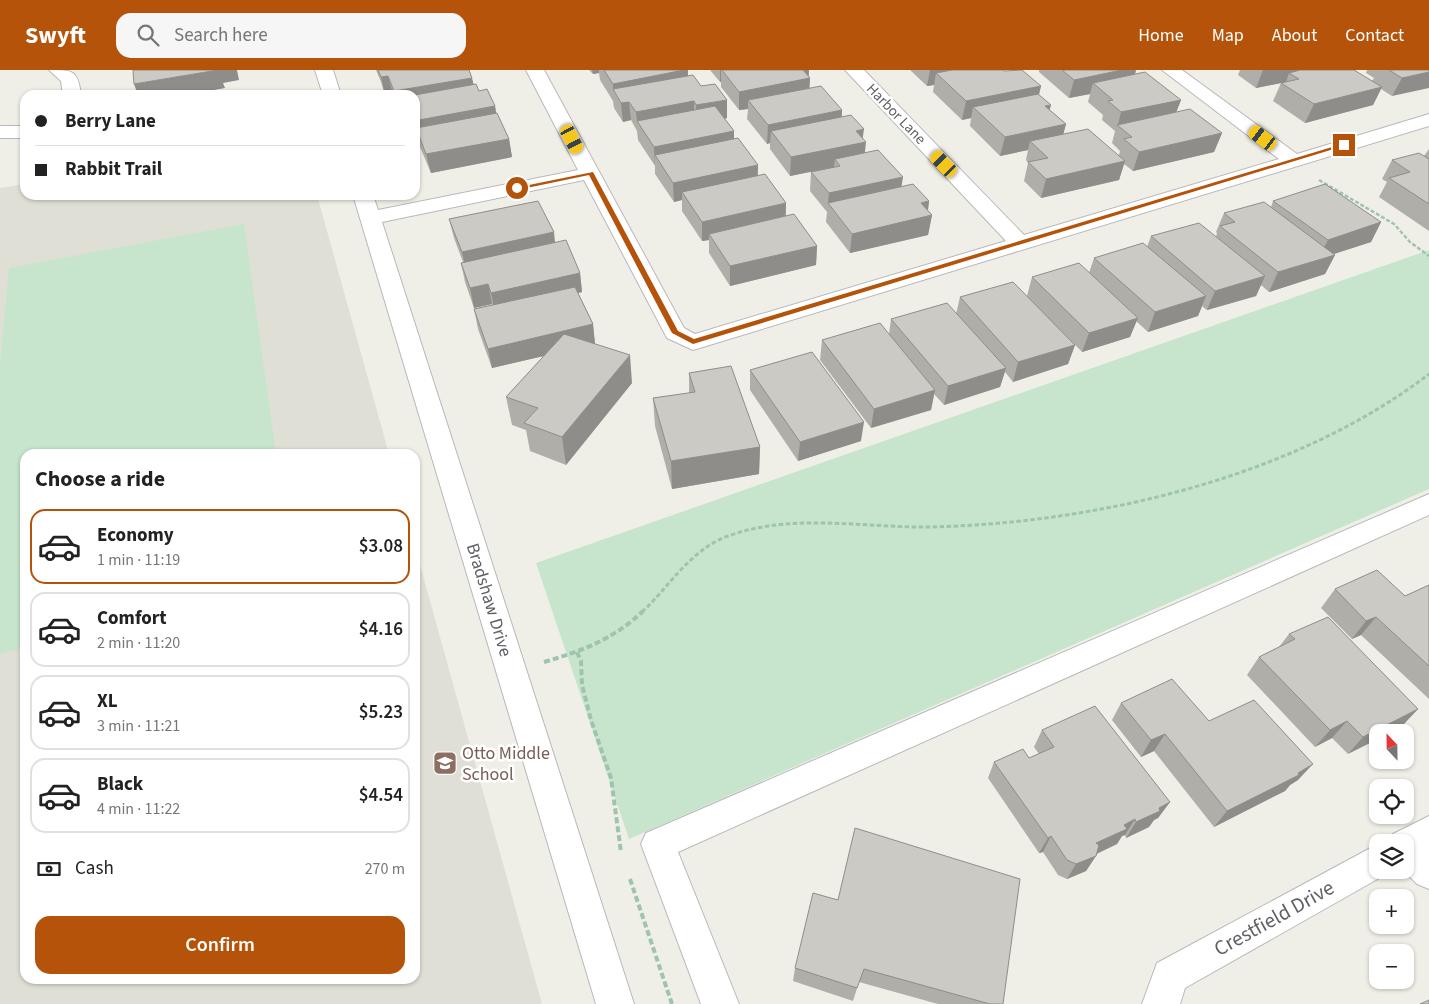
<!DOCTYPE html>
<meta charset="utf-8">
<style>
:root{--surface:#fff;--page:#f6f6f6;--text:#222;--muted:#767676;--line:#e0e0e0;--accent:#b45309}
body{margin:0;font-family:"Source Sans 3",sans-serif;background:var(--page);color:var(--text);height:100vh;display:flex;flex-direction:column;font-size:19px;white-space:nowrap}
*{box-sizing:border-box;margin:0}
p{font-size:16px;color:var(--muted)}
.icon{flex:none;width:28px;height:28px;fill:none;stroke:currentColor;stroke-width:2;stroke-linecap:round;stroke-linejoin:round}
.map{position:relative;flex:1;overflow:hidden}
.details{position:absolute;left:20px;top:379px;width:400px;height:535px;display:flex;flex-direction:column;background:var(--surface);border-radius:15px;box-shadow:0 1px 4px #0004}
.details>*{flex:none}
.top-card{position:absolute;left:20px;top:20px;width:400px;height:110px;border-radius:15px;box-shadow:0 1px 4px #0004;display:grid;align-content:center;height:110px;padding:0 15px;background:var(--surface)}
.needle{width:32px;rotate:338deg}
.fabs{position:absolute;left:1369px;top:654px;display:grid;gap:10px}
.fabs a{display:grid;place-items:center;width:45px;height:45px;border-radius:10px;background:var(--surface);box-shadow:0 1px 4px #0004;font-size:25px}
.end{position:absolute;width:22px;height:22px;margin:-11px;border:6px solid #b45309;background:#fff;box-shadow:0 0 0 2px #fff}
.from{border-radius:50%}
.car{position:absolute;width:15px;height:30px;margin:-15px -8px;border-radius:6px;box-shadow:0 0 4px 1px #0007;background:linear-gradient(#f5c518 24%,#345 0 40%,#f5c518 0 76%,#345 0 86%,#f5c518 0)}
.top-card b{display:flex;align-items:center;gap:18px;height:48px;font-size:19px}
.top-card b+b{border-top:1px solid var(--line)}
.top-card i{width:12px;height:12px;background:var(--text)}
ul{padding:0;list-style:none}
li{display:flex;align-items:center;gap:15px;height:75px;margin:0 10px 8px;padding:0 5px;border:2px solid var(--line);border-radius:15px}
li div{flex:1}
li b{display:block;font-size:19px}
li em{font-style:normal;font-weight:600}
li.active{border-color:var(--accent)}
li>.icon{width:45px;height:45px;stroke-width:1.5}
h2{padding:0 15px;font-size:22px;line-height:60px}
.pay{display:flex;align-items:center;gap:12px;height:55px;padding:0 15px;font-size:19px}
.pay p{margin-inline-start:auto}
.primary-button{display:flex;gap:10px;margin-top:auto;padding:10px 15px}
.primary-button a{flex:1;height:58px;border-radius:15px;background:var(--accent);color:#fff;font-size:20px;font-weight:600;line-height:58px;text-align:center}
header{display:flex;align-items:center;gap:30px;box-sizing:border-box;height:70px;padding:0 25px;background:var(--accent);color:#fff}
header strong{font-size:24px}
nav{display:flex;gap:28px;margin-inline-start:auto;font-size:18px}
.search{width:350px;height:45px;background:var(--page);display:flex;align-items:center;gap:12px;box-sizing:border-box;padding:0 18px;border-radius:15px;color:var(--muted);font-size:19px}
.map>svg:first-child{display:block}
.education{fill:#e0dfd6}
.green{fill:#c6e5cc}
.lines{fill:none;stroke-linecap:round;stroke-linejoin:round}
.minor-casing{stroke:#b7b8bd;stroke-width:2}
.path-far2{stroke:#9ec3af;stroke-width:2.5;stroke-dasharray:4 2;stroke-linecap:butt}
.path-far1{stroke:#9ec3af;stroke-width:3;stroke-dasharray:4.5 2.5;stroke-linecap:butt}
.path{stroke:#9ec3af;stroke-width:4;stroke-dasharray:6 3;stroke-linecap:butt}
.minor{fill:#fff;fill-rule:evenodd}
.wall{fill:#afaea9}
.shaded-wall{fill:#8e8d89}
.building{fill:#cbcac4;stroke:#8e8d89}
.route{fill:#b45309}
.labels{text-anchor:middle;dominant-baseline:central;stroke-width:5;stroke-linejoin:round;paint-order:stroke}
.far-street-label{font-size:15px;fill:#5f6166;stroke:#fff}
.street-label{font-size:18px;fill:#5f6166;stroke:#fff}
.education-label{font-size:18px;fill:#785e54;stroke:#fff;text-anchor:start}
.near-street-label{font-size:21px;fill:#5f6166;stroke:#fff}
</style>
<header>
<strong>Swyft</strong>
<div class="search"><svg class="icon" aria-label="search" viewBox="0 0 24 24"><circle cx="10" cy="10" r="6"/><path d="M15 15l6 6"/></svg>Search here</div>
<nav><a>Home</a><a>Map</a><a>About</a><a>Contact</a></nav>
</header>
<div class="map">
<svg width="1429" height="934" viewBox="0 0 1429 934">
<rect width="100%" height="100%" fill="#f0efe7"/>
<path class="education" d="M25 114V125H317L389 384H25V909H415V477L542 934H0V118Z"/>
<path class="green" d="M244 154 276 384H25V577L0 584V295L9 198Z
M1429 180V419L629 769 536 493Z"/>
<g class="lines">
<g class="minor-casing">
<path id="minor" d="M49 0C73 0 78 0 81 25H63L61 11Z
M315 0H333L341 25H323Z
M526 0H544L684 258 695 264 1006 171 845 0H864L1024 165 1279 89 1162 0H1182L1297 84 1429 44V56L693 280 667 268 584 110 382 152 634 934H596L353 125H373L378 140 578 100Z
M0 56H25V68H0Z
M1429 424V445L678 782 739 934H701L641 774 646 763Z
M1429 746V819L1417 814 1403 800 1405 772H1389L1393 764Z
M1378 774V800H1391L1390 802 1185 918 1180 934H1142L1157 893Z"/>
</g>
<path class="path-far2" d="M1319 110 1394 154 1410 172 1429 186"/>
<path class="path-far1" d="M642 542C671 515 691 478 731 465 794 443 866 458 931 457 1098 453 1295 407 1429 304"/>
<path class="path" d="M577 582 581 591 582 615 591 650 611 708 621 782
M544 592C582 581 614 569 643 541
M630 809 672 934"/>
<use href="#minor" class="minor"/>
</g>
<path class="wall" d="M376 0H469L474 15 495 36 496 43 509 69 512 87 431 103 420 77 416 58H418L417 54 415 55V25H393V24L385 25 381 12Z
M589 0H688V6L727 48 725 49 734 61V69L758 95V106L786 133V146L817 176 816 195 730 216 709 183V170L702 171 682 141V130L674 132 655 104V96L638 70 637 61 631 50 623 52 614 38 613 31 600 10 599 3 593 4Z
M710 0H809V7L810 8 809 18 842 40V47L863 68 865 83 901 116 929 131 928 141 932 145 928 165 850 183 826 152 827 142 810 121 811 102 820 100 790 106 770 79V73L767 74 747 49 748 39 739 40 721 17V12H720Z
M910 0H1003L1041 16 1039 25 1050 40 1066 54 1063 64 1119 85 1120 81 1112 73 1115 61 1102 50 1103 45 1088 32 1090 24 1069 28 1039 2V0H1136L1135 4 1181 30 1176 42 1222 63 1214 82 1133 101 1124 94 1119 110 1041 128 1024 111 1028 93 1026 90 1028 80 1000 86 970 56 971 48 962 50 933 22 934 15 927 16Z
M1240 0H1354L1372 11 1374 8 1366 3 1367 0H1429L1392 26 1381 19 1373 35 1305 53 1273 31 1281 13 1286 12 1256 18 1238 5Z
M1429 79V161L1379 127 1387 112 1382 109 1392 90 1424 86Z
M1273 131 1381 152 1371 172 1334 184 1335 185 1325 204 1269 222 1261 215 1256 226 1207 240 1202 236 1198 246 1148 262 1136 251 1130 267 1082 282 1055 254 1075 275 1068 294 1013 312 1005 302 1000 317 944 335 934 324 931 340 871 358 820 290 822 270 889 264 891 249 956 244 960 227 1027 226 1032 207 1089 203 1094 188 1147 177 1151 166 1216 167 1217 163 1216 162 1224 143 1271 137Z
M449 149 555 172 580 203 582 222 578 223 593 254 595 274 632 313 566 395 530 381 526 360 512 355 506 327 544 286 492 298 478 259 474 239 492 235V234L474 238 465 212 461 193 463 192 454 168Z
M750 300 861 371 798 391 750 320Z
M689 303 760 377 759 404 672 419 655 356 653 328 689 323Z
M1429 515V629L1361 565 1352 569 1321 538 1335 519 1405 526Z
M1289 564 1418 639 1402 656 1389 662H1378L1348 684 1332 668 1315 677 1247 605 1259 587 1279 577Z
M1121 633 1209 651 1298 710 1290 715 1285 721 1214 757 1154 681 1141 687 1112 650Z
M1042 660 1170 732 1158 748 1154 750 1149 757 1126 768 1125 765 1122 766 1117 774 1097 784 1086 801 1067 809 1058 805 1043 782 1039 783 988 708 994 692 1029 688 1039 684 1034 677Z
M838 830 1003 934H938L859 912 853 931 793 911 795 898Z"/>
<path class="shaded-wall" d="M218 0H237L239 10 223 13 225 18 186 25H138L134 14Z
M592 0H599V3L593 4Z
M684 0H688V18L613 21V14Z
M720 0H721V12H720Z
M802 0H809L808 8H810L809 27 748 30V39L739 40V22Z
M930 0H986L936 3 934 15 927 16Z
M1122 0H1136L1132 15 1093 13 1090 24 1069 28 1074 10Z
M1263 0H1324L1289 3 1286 12 1256 18Z
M1429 2V18L1392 26 1402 8Z
M388 6 393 24 385 25 381 7Z
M472 8 476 26 395 25 394 21Z
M1041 16 1036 35 973 37 971 48 962 50 966 31Z
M1382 17 1373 35 1305 53 1314 34Z
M727 30V48L697 54 696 35Z
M1181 30 1174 48 1118 55 1121 42Z
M694 31V50L637 51 636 42Z
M629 32 631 50 623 52 621 33Z
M1051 35 1046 54 1045 36Z
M495 36 498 54 423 69 419 50Z
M842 40 841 58 771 61 770 73 767 74 768 55Z
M415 45 417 54 415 55Z
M1066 54 1061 73 1030 71 1028 80 1000 86 1005 67Z
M864 59 862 73 866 72 864 91 835 89 834 97 790 106 791 87 856 61Z
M734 61V80L655 85V96L654 77Z
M1222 63 1214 82 1133 101 1139 82Z
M509 69 512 87 431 103 426 84Z
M1125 91 1119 110 1041 128 1046 109Z
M758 95 757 114 682 122V130L674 132 673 113Z
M903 107 900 126 828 133 829 123Z
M929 131 927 147 932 145 928 165 850 183 852 164 921 133Z
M786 133 785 153 709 164V170L702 171V152Z
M1381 152 1371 172 1318 189 1328 170Z
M554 162 556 182 466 201 462 182Z
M817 176 816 195 730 216V196Z
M1335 185 1325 204 1269 222 1278 202Z
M580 203 582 222 495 243 491 223Z
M1265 206 1256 226 1207 240 1215 221Z
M488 214 492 234 474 238 470 218Z
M1206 226 1198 246 1148 262 1155 242Z
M1138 248 1130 267 1082 282 1089 263Z
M593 254 595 274 492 298 488 279Z
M1075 275 1068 294 1013 312 1018 292Z
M630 285 632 313 566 395 562 367Z
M1006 298 1000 317 944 335 948 316Z
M935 320 931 340 871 358 874 339Z
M864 352 861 371 798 391 800 372Z
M760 377 759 404 672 419 671 391Z
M1376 547 1361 565 1352 569 1366 551Z
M1418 639 1402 656 1389 662H1378V669L1348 684 1363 667Z
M1347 651 1332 668 1315 677 1330 660Z
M1165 664 1154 681 1141 687 1151 670Z
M1313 694 1298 710 1290 715 1285 721 1214 757 1227 741 1298 703Z
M1170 732 1158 748 1154 750 1149 757 1126 768 1136 752 1159 738Z
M1135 749 1125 765 1122 766 1117 774 1087 788 1096 773 1124 755Z
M1051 766 1043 782 1039 783 1048 768Z
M1096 786 1086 801 1067 809 1076 794Z"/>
<path class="building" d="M133 0H218L134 14Z
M378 0H469L472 8 394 21 388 6 381 7Z
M604 0H684L613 14Z
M722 0H803L810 8 739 22Z
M952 0H1003L1004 1 1022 0 1041 16 966 31 936 3Z
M1062 0H1122L1074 10Z
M1300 0H1354L1382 17 1314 34 1281 13 1299 9 1289 3Z
M1389 0H1429V2L1402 8Z
M1145 2 1181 30 1121 42 1108 31 1113 30 1093 13Z
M693 5 701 16 715 14 727 30 696 35 694 31 636 42 629 32 621 33 613 19Z
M476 14 479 21 487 19 495 36 419 50 415 41V25Z
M821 16 842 40 768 55 748 30Z
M1038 24 1051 35 1045 36 1066 54 1005 67 973 37Z
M715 36 734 61 654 77 637 51Z
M1190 39 1222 63 1139 82 1124 69 1132 67 1117 55Z
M497 43 509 69 426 84 416 58Z
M851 45 864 59 856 61 866 72 791 87 771 61Z
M1088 59 1125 91 1046 109 1028 92 1048 88 1030 71Z
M738 68 758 95 673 113 655 85Z
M878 80 903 107 829 123 811 102 840 96 835 89Z
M1419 83 1429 89V134L1389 108 1410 102 1392 90Z
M765 104 786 133 702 152 682 122Z
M913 114 929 131 921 133 932 145 852 164 828 133Z
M1325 114 1381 152 1328 170 1273 131Z
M538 131 554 162 462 182 449 149Z
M1264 132 1335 185 1278 202 1220 156 1235 152 1224 143Z
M794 144 817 176 730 196 709 164Z
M1199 153 1265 206 1215 221 1151 166Z
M566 170 580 203 491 223 488 214 470 218 461 193Z
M1143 173 1206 226 1155 242 1094 188Z
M1079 193 1138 248 1089 263 1032 207Z
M1013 212 1075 275 1018 292 960 227Z
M575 217 593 254 488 279 474 239Z
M947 233 1006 298 948 316 891 249Z
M880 253 935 320 874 339 822 270Z
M564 264 630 285 562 367 524 353 538 338 506 327Z
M812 282 864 352 800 372 750 300Z
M731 296 760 377 671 391 653 328 695 322 689 303Z
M1377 500 1405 526 1429 515V596L1376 547 1366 551 1335 519Z
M1328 547 1418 639 1363 667 1347 651 1330 660 1259 587 1295 569 1289 564Z
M1172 609 1209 651 1254 630 1313 694 1298 703 1299 705 1227 741 1165 664 1151 670 1121 633Z
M1095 636 1170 732 1159 738 1160 741 1136 752 1135 749 1124 755 1127 759 1096 773 1099 775 1096 786 1076 794 1067 790 1051 766 1048 768 994 692 1023 679 1029 688 1054 677 1042 660Z
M855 758 1020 809 1003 934H990L864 899 857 918 795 898 813 823 838 830Z
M1429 930V934H1420Z"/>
<path class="route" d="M1342 74 1347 75 693 274 672 263 589 105 517 120 514 118 593 102 678 261 694 269Z"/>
<defs>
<g id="school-square" transform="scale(1.25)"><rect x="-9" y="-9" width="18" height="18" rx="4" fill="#8d6e63" stroke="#fff"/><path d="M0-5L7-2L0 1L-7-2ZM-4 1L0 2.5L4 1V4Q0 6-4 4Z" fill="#fff"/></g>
</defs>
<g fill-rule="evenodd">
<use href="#school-square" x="445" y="693"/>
</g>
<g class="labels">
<g class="far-street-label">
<text transform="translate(896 44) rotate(46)">Harbor Lane</text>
</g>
<g class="street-label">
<text transform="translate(489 530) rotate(73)">Bradshaw Drive</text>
</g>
<g class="education-label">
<text x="462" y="683">Otto Middle<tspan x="462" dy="21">School</tspan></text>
</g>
<g class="near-street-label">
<text transform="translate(1274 848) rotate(-29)">Crestfield Drive</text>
</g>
</g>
</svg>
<div class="fabs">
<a><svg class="needle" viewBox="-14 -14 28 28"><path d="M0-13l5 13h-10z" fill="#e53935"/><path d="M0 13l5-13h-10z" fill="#767676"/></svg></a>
<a><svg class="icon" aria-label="locate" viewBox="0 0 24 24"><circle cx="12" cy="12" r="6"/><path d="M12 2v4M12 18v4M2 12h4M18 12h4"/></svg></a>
<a><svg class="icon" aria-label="layers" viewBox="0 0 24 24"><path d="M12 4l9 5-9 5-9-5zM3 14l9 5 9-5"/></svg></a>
<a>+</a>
<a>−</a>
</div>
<i class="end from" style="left:517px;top:118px"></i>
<i class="end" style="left:1344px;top:75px"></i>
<i class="car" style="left:1263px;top:68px;rotate:307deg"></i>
<i class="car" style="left:572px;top:69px;rotate:152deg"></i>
<i class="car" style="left:944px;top:94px;rotate:316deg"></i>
<div class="top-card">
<b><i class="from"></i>Berry Lane</b>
<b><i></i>Rabbit Trail</b>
</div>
<section class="details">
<h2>Choose a ride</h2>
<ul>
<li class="active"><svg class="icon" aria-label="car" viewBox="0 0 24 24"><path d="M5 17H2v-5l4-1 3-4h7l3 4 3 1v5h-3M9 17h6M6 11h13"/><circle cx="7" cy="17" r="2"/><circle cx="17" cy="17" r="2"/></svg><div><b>Economy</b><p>1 min · 11:19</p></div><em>$3.08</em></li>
<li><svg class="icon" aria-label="car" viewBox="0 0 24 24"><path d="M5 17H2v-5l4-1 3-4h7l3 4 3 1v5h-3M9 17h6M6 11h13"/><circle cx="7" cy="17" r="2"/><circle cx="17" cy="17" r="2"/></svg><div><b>Comfort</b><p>2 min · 11:20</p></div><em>$4.16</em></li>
<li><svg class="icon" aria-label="car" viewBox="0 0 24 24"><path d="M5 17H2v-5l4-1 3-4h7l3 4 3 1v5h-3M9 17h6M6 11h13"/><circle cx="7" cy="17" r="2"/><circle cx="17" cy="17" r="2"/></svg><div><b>XL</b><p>3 min · 11:21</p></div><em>$5.23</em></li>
<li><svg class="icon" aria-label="car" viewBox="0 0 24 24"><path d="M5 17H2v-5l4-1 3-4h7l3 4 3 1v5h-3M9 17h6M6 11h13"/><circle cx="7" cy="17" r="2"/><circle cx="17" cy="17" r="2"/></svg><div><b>Black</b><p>4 min · 11:22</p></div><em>$4.54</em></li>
</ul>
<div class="pay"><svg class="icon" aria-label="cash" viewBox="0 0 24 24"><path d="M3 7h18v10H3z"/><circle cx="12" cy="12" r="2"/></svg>Cash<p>270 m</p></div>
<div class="primary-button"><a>Confirm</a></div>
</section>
</div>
